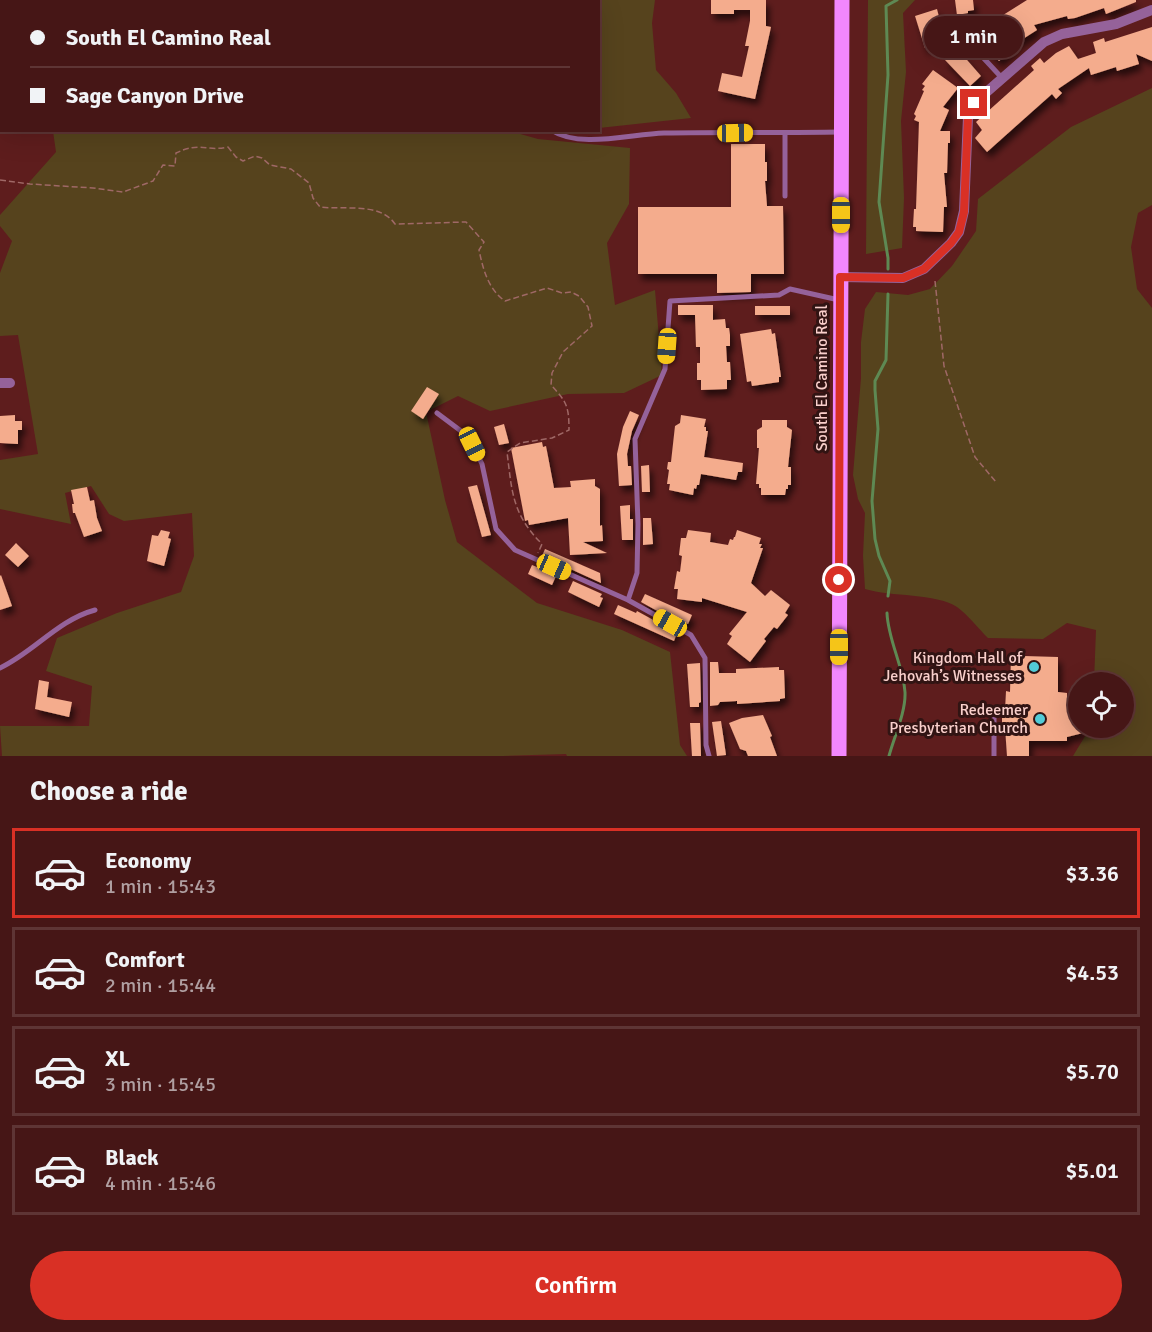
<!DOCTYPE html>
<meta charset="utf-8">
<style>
:root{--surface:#461616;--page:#502323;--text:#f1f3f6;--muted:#b09fa1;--line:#5e3535;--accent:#d93025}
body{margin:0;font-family:Signika,sans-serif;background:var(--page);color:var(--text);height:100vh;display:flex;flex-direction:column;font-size:22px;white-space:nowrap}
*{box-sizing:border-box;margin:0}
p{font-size:20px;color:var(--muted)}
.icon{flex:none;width:33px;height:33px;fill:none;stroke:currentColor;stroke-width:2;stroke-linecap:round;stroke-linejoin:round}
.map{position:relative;height:756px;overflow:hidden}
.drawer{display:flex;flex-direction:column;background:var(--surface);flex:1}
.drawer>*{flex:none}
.guide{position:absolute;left:0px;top:0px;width:600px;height:132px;box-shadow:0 6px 24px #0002,0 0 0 2px var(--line);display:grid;align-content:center;height:132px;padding:0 30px;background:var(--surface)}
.fabs{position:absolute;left:1068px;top:672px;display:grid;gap:12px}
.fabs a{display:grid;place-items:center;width:66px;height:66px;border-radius:50%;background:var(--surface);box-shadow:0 6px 24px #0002,0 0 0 2px var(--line);font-size:30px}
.end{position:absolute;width:27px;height:27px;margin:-14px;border:8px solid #d93025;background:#fff;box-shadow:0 0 0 3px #fff}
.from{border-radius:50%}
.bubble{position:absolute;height:42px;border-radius:21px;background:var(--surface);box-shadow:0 6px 24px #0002,0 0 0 2px var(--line);font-size:20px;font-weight:600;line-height:42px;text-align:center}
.car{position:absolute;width:18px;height:36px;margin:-18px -9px;border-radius:8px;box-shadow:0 0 4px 2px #0007;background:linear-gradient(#f5c518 24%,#345 0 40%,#f5c518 0 76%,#345 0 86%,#f5c518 0)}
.guide b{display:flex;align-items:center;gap:21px;height:57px;font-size:22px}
.guide b+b{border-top:2px solid var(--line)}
.guide i{width:15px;height:15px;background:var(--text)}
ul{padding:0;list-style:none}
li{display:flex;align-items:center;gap:18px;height:90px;margin:0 12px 9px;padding:0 18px;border:3px solid var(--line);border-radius:0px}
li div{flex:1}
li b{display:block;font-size:22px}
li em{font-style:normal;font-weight:600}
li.selected{border-color:var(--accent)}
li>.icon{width:54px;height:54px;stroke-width:1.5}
h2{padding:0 30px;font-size:27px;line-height:72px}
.action{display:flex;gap:12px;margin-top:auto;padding:12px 30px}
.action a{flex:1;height:69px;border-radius:36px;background:var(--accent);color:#fff;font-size:24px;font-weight:600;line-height:69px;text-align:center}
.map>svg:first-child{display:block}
.green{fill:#56431d}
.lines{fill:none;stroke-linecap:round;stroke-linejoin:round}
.stream{stroke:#5e8953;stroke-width:3}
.building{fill:#f4ac8d;filter:url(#shadow)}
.path{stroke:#9f6866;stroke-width:1.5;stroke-dasharray:6 3;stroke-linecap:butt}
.service{stroke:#95629a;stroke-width:5}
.minor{stroke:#95629a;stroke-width:10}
.primary{stroke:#f287fd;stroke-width:15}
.route{stroke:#d93025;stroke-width:8}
.poi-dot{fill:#52cbd7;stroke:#311413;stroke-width:2}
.labels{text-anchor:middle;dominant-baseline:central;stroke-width:6;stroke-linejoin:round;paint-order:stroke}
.street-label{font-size:16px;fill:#f9cfcb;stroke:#311413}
.poi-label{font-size:16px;fill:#f9cfcb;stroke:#311413;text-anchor:end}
</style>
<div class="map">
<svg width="1152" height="756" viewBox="0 0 1152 756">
<defs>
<filter id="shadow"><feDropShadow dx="3.5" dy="6" stdDeviation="3" flood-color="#0009"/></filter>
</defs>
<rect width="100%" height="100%" fill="#5e1d1d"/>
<path class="green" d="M91 0H655L652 23 656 70 676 93 691 118 599 128 598 2 90 1Z
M868 0H915L903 13 906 72 901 121 904 198 902 248 866 254Z
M1152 88V205L1138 213 1131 247 1137 289 1152 308V756H1073L1090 728H1124V682H1094L1096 630 1067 623 1043 639 988 638C978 628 968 615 957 607 936 593 891 597 865 589L863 556 865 513 858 499 853 475 861 378V342L865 309 876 292 908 295 930 289 952 266 976 231 978 199 1071 127Z
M506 130 538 139 630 148 629 204 607 243 615 305 655 290 662 375 624 393 568 394 490 411 458 396 426 412 445 500 457 542 537 603 622 630 670 652 680 745 687 756H567L566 754 503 756H2L0 726H89L92 686 46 671 57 638 117 613 181 592 194 556 192 513 124 521 109 514 91 486 65 493 71 524 0 509V460L38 454 18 335 0 336V273L12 241 0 226V215L56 152 53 131Z"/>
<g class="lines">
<path class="stream" d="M888 269V258L879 202 888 75 886 6 897 0
M888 294 886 360 875 381V390L878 429 872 501 875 539 879 556 890 581 888 596
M887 613C888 640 903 665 905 692 906 712 894 737 889 756"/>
</g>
<path class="building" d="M711 0H766V26L771 27 755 99 718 91 722 73 742 77 749 46H745L750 21V10H734V14H711Z
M955 0H973L974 10 968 11V13L957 15Z
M1027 0H1136V2L1106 14 1104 8 1075 18 1068 19 1067 16 1034 25 1037 30 1015 44 1016 46 999 61 981 42 983 40 980 37 1001 19 1000 17Z
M937 9 942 29 932 31 936 45 925 48 915 16Z
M1152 27V61L1136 54 1139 64 1117 71 1116 67 1091 75 1089 68 1058 89 1062 93 1056 99 1052 94 987 152 975 138 982 130 976 122 1034 70 1031 66 1040 58 1044 63 1056 53 1069 46 1078 59 1096 53 1093 42 1104 38 1105 42Z
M952 53 956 58 961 53 981 76 970 86 945 60Z
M933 70 958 88 943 107 949 110 940 131H950V143H948L947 173H944L947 207H944L943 232 916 231V227H913L914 209H916L919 122 914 120 916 116 914 114 924 91 922 90 925 86 922 84Z
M731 144H765V162H767V181H765L767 206H783L784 274H751V292L717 293V274H638V207H731Z
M678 305H713V320L725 319 726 328H729L730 335V346H726L727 362H730L731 380H727V389L701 390V380H697V363H700V347H696L695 315H678Z
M755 306H790V315H755Z
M771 329 772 334 775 333 776 341 781 377H779V382L752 386 751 381 747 382 740 334Z
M427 387 439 394 423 419 411 411Z
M630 411 639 415 632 431 627 454 628 466H631L632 485 619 486 617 454 623 427Z
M15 415V421H22V430H18V444L0 443V416Z
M681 415 706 419 704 427H706V431H708L704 457 743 463 742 472H738L736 480 701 474 699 485H697L696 489 694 488 693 495 669 490 670 484H667L669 470 667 469 668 462H671L675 426 680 423Z
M762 420H787V427L792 430 788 467H791V485H788V489H786L785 495H761V488H759V484H756L759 448H757V430L762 427Z
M504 424 509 443 499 445 494 427Z
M542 442 543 447 546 446 554 488 571 487 570 481 595 479V486L600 489V526L602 525 603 541 583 542 607 553 570 555 568 518 529 525 528 520 525 521 511 448Z
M649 465 650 492H642L641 466Z
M477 485 491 535 482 537 468 487Z
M87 487 90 501 94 500 97 518 102 531 84 537 75 513H73L72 504H74L71 490Z
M630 505V519H633V540H622L620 506Z
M643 518H651L653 544 643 545Z
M161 530 170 532 168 538 171 539 164 566 147 561 152 535 158 536Z
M688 530 711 533 710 542 728 545 730 539 733 540 734 537H735L737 530 761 538 759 544H762L760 548H763L751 583 765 596 771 590 790 605 785 613 788 615 777 629 774 627 764 639 766 641 750 662 727 644 732 636 729 634 747 612 702 598V602L677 599 678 589H674L677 571 680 572 682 556 679 555 681 538H686Z
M16 543 29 556 18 567 5 555Z
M545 549 600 573 601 583 542 556Z
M532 565 537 567 538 565 557 574 552 585 528 574Z
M1 575 12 606 0 610V576Z
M573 581 602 594 600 597 603 598 599 607 568 592Z
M645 594 692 615 688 624 682 622 681 624 641 602Z
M618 605 636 613 637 611 677 633 674 641 614 614Z
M1017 653H1024V656L1058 657V692L1067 693V704L1078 708V728H1095V730L1067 737V741H1029V756H1007L1005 727H1002V711H1005L1006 691 1010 692 1011 656H1017Z
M710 662H718L719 673H736V669L779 667V670H784L785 698 780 699V701L737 704V701L720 702 718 705 710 706Z
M700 663 701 702 699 703V707H690L687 664Z
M39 680 49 682 47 697 72 702 69 717 35 709Z
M763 715 772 736 770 737 777 756H748L746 751 740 749 729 723 742 718Z
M721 721 726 755 717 756 712 722Z
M690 723H700L701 756H692Z"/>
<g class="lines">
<path class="path" d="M0 180 30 184 93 188 123 192 153 181 163 165 175 166 176 153C201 141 207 152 228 147L236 157 243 161 255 156 262 158 270 165 291 169 309 183 313 198 320 207C344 210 380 202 395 224L466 222 484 242 479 250C483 269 488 289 505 301L547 288 562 293 571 292 579 296 588 307 592 326 563 352 552 373 551 385C567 402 569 407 569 430L552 438 520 443 507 452C512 492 512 514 542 544L538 553
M935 281 944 366 975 457 996 482
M961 662H967V657H996"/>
<path class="service" d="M940 35 957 33 964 37 1002 78
M551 130C580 149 630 134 664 133 723 132 781 133 840 132
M785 196V133
M437 413 461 431 472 444 482 464 496 529 515 550 628 600
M0 668C34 652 58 620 95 610
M709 756 706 745 705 658 691 635 628 600 637 573 638 524 635 439 665 369 670 301 779 295 790 289 839 300
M994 756V708"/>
<path class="minor" d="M840 277 903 278 924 269 951 243 959 232 964 211 968 117 974 103 1044 42 1062 34 1116 24 1152 10
M0 383H10"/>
<path class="primary" d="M839 756 842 0"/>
</g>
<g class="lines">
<path class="route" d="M839 580 840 277 903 278 924 269 951 243 959 232 964 212 968 117 974 103"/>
</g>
<g class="poi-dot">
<circle cx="1034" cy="667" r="6"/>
<circle cx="1040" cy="719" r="6"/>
</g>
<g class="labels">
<g class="street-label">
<text transform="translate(822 378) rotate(-90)">South El Camino Real</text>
</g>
<g class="poi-label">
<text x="1022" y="658">Kingdom Hall of<tspan x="1022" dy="18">Jehovah’s Witnesses</tspan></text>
<text x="1028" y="710">Redeemer<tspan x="1028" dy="18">Presbyterian Church</tspan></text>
</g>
</g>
</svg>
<div class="fabs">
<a><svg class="icon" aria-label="locate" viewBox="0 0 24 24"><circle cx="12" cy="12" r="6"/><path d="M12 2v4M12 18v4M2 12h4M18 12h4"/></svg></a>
</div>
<i class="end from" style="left:839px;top:580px"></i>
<i class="end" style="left:974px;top:103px"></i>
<div class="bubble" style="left:924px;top:16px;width:99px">1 min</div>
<i class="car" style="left:735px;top:133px;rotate:89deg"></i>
<i class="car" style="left:841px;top:215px;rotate:180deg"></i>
<i class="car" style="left:667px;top:346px;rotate:184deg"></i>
<i class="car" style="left:472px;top:444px;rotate:154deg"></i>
<i class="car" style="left:554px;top:567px;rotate:114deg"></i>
<i class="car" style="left:670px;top:623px;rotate:299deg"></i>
<i class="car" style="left:839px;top:647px;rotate:180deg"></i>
<div class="guide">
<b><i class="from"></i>South El Camino Real</b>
<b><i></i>Sage Canyon Drive</b>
</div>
</div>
<section class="drawer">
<h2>Choose a ride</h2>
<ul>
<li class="selected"><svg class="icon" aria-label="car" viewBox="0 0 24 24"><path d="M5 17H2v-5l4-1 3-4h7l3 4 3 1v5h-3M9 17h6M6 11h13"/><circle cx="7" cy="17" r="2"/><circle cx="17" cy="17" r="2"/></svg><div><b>Economy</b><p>1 min · 15:43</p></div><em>$3.36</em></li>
<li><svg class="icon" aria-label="car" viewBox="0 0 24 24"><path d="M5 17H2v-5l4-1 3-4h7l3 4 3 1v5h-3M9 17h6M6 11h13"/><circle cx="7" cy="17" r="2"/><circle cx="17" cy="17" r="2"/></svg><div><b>Comfort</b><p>2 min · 15:44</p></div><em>$4.53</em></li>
<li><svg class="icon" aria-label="car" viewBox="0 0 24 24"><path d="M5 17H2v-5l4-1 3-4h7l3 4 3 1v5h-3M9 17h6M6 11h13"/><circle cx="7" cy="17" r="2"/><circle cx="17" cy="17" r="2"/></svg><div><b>XL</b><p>3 min · 15:45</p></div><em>$5.70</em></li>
<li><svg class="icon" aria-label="car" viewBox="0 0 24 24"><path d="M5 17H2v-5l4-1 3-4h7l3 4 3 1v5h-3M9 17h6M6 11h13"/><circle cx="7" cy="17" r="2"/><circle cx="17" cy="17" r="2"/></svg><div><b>Black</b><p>4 min · 15:46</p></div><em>$5.01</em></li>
</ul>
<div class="action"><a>Confirm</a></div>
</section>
